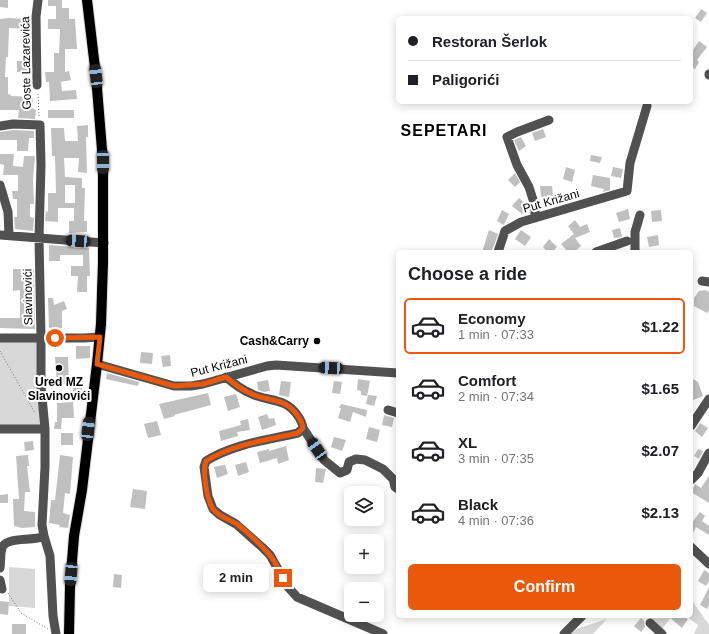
<!DOCTYPE html>
<meta charset="utf-8">
<style>
:root{--surface:#fff;--page:#f2f2f2;--text:#202124;--muted:#757577;--line:#e0e0e0;--accent:#ea580c}
body{margin:0;font-family:Arial,sans-serif;background:var(--page);color:var(--text);height:100vh;display:flex;flex-direction:column;font-size:15px;white-space:nowrap}
*{box-sizing:border-box;margin:0}
p{font-size:13px;color:var(--muted)}
.icon{flex:none;width:22px;height:22px;fill:none;stroke:currentColor;stroke-width:2;stroke-linecap:round;stroke-linejoin:round}
.map{position:relative;flex:1;overflow:hidden}
.sheet{position:absolute;left:396px;top:250px;width:297px;height:368px;display:flex;flex-direction:column;background:var(--surface);border-radius:6px;box-shadow:0 2px 10px #0003}
.sheet>*{flex:none}
.top-card{position:absolute;left:396px;top:16px;width:297px;height:88px;border-radius:6px;box-shadow:0 2px 10px #0003;display:grid;align-content:center;height:88px;padding:0 12px;background:var(--surface)}
.tools{position:absolute;left:344px;top:486px;display:grid;gap:8px}
.tools a{display:grid;place-items:center;width:40px;height:40px;border-radius:6px;background:var(--surface);box-shadow:0 2px 10px #0003;font-size:20px}
.end{position:absolute;width:18px;height:18px;margin:-9px;border:5px solid #ea580c;background:#fff;box-shadow:0 0 0 2px #fff}
.from{border-radius:50%}
.bubble{position:absolute;height:28px;border-radius:6px;background:var(--surface);box-shadow:0 2px 10px #0003;font-size:13px;font-weight:700;line-height:28px;text-align:center}
.car{position:absolute;width:12px;height:24px;margin:-12px -6px;border-radius:5px;box-shadow:0 0 3px 1px #0007;background:linear-gradient(#222 24%,#8ab4d8 0 40%,#222 0 76%,#8ab4d8 0 86%,#222 0)}
.top-card b{display:flex;align-items:center;gap:14px;height:38px;font-size:15px}
.top-card b+b{border-top:1px solid var(--line)}
.top-card i{width:10px;height:10px;background:var(--text)}
ul{padding:0;list-style:none}
li{display:flex;align-items:center;gap:12px;height:56px;margin:0 8px 6px;padding:0 4px;border:2px solid transparent;border-radius:6px}
li div{flex:1}
li b{display:block;font-size:15px}
li em{font-style:normal;font-weight:700}
li.selected{border-color:var(--accent)}
li>.icon{width:36px;height:36px;stroke-width:1.5}
h2{padding:0 12px;font-size:18px;line-height:48px}
.cta{display:flex;gap:8px;margin-top:auto;padding:8px 12px}
.cta a{flex:1;height:46px;border-radius:6px;background:var(--accent);color:#fff;font-size:16px;font-weight:700;line-height:46px;text-align:center}
.map>svg:first-child{display:block}
.green{fill:#d8d8d8}
.building{fill:#c0c0c0;fill-rule:evenodd}
.lines{fill:none;stroke-linecap:round;stroke-linejoin:round}
.major-casing{stroke:#dbdbdb;stroke-width:12}
.path{stroke:#737373;stroke-width:1;stroke-dasharray:1 2;stroke-linecap:butt}
.minor{stroke:#515151;stroke-width:9}
.major{stroke:#000;stroke-width:10}
.route{stroke:#ea580c;stroke-width:5}
.poi-dot{fill:#000;stroke:#fff;stroke-width:1.5}
.labels{text-anchor:middle;dominant-baseline:central;stroke-width:4;stroke-linejoin:round;paint-order:stroke}
.street-label{font-size:12px;fill:#000;stroke:#fff}
.poi-label{font-size:12px;font-weight:bold;fill:#000;stroke:#fff;text-anchor:end}
.district-label{font-size:16px;font-weight:bold;letter-spacing:1px;fill:#000;stroke:#fff}
</style>
<div class="map">
<svg width="709" height="634" viewBox="0 0 709 634">
<rect width="100%" height="100%" fill="#fff"/>
<path class="green" d="M0 338H41L45 429H0Z
M9 567 35 569V608L9 606Z
M691 599 709 625V634H694L698 625 686 616H691Z
M648 616H672L662 629Z
M607 619 593 634H561Z"/>
<path class="building" d="M0 0H8V8L0 7Z
M48 0H62V8H69V19H75L77 49H65V72L69 71 71 80 61 82 62 91 76 90 77 99 50 101 49 82H46L45 72H54V53H59L60 29H48V19H56V6H48Z
M701 9 707 13 701 22 695 18Z
M8 18 27 19 28 29 9 28 8 57H6L5 77H8V94L11 95V96L33 97 32 108 36 110 35 119 18 118 19 110H0V19Z
M699 41 707 47 697 60 699 62 695 69 691 67V53Z
M17 61H29V73L17 72Z
M48 110H74V118H48Z
M88 125V137H86L87 173 78 172 79 158H64L65 177 82 178V188H85L84 221H87V232L69 233V221H74V208H58V222L45 221 46 211 48 212V193H56L55 156H52L51 128H64L65 141H78L77 126ZM65 185H75V203H65Z
M543 129 546 137 535 141 532 133Z
M13 130 34 131V138H29L28 151H17V140H0V132Z
M521 137 526 146 519 151 514 140Z
M0 154H14L13 166 23 167 24 156H35L33 179 34 204H30V217L34 218 33 231 15 229 14 217H17V199H13L12 191H18V175H3L4 165 0 164Z
M591 155 602 157 600 163 590 161Z
M566 167 575 170 572 182 563 179Z
M613 167 623 169 621 178 611 176Z
M515 173 520 182 515 187 508 180Z
M593 175 610 178V190L603 192 604 189 591 186Z
M540 186H552L553 196 541 197Z
M519 198 529 207 522 214 512 206Z
M628 209 630 219 619 222 616 213Z
M502 210 509 214 504 225 497 221Z
M661 210 662 221 652 222 651 211Z
M575 220 580 227 587 224 590 232 575 238 581 246 574 252H568L561 244 574 234 568 226Z
M620 228 622 237 614 238 612 230Z
M489 230 498 234 495 243 491 252H482Z
M521 230 531 237 525 246 515 239Z
M658 235 659 245 649 247 647 237Z
M549 239 557 247 552 252H548L543 247Z
M49 245 74 247V248H89L90 276H87V292H77L78 276H71V266H83V255H60V261H49Z
M13 269H34L35 329 0 328V318H20V290L13 291Z
M705 290 709 292V310L707 313 694 306V298L699 291Z
M48 298H53L54 305 64 301 67 309 62 311V328H49Z
M76 346H90V358L76 359Z
M141 352 153 353 152 364 140 363Z
M170 355 171 366 163 367 161 356Z
M55 357H68L69 384H57Z
M107 373 139 382 138 386 106 379Z
M691 378 698 382 703 396 691 401Z
M358 379 370 381 367 396 361 395V391L357 390Z
M268 380 270 391 264 392 258 390 257 382Z
M281 381 291 382 289 397 279 395Z
M334 381 342 382 340 394 332 393Z
M73 383H82V401H73Z
M208 393 211 405 174 415 175 416 164 419 159 404Z
M236 394 240 407 228 411 224 397Z
M368 395 377 396 374 406 366 404Z
M73 402 74 418H62L61 429H54L55 422H57V403Z
M341 404 367 410 366 417 353 412 350 422 338 418 341 408H339Z
M267 414 269 419 274 418 276 425 262 430 258 417Z
M384 415 394 418 392 427 382 425Z
M248 419 250 430 237 432 238 436 221 441 219 431 241 425 240 421Z
M157 421 161 435 148 438 144 424Z
M700 423 708 428 702 437 695 431Z
M369 427 380 430 377 442 366 439Z
M61 433H73V445H61Z
M334 437 346 440 342 451 331 447Z
M33 441 34 450 25 451 24 442Z
M286 446 289 460 278 464 277 458 260 463 257 452 269 449V451Z
M698 449 703 451 699 459 694 456Z
M28 455 29 466H27L30 492H25L24 511 35 512V527L22 528 14 526 13 499H19L16 456Z
M60 455 73 457 70 494 65 493 63 513 70 515 68 528 59 527 60 525 49 523 51 500H55Z
M246 462 249 472 238 476 235 465Z
M223 465H225L228 474 217 478 214 467Z
M316 468 326 469 323 483 315 482Z
M709 476V503L691 492 695 484 701 488Z
M133 489 147 491 145 509 130 507Z
M8 494V503H0V495Z
M700 512 705 516 702 521 709 526V535L696 527 691 537V524Z
M704 570 709 573V581L706 586 698 581Z
M114 574 122 575 121 588 113 587Z
M709 587V605L707 609 700 605Z
M0 601 9 602 8 615 0 614Z
M668 616H683L688 619 682 628Z
M641 618 644 621 645 627 641 632 634 626Z
M12 624H26V634H12Z"/>
<g class="lines">
<g class="major-casing">
<path id="major" d="M69 634 70 586 74 536 82 490 97 364 101 324 103 262V162L96 76 87 0"/>
</g>
<path class="path" d="M38 94 39 116
M0 351 35 413
M8 593 21 613 48 629"/>
<path class="minor" d="M709 75V74
M37 85 36 17 38 0
M0 126 13 124 40 125 41 165 39 238 41 338V386L45 429V467L42 525 44 536 50 556 53 616 56 634
M0 185 8 212 9 235
M535 218V206L529 187 517 165 507 137 517 132 549 120
M0 235 104 243
M498 252 505 231 521 222 627 191 630 163 647 106
M596 252 627 241
M635 252V232L640 215
M702 281 709 282
M0 338H84L99 337
M97 364 174 386H191L203 384 267 366 276 365 398 373
M226 377C234 384 242 390 252 394 262 399 275 399 285 404 293 408 302 419 303 428L298 433C267 440 233 444 206 461L204 467 208 496 213 509 220 515 236 524 262 547 270 555 288 587 297 597 383 634
M388 410 398 413
M691 426 709 399
M303 428 324 460 340 473 347 470 349 462 356 459 365 460 383 469 393 479 395 487 398 489
M0 429H45
M691 480 698 473 709 453
M691 547 709 564
M0 568C1 562 0 554 2 548 6 536 33 542 44 536
M0 580 2 589
M650 623 662 634
M564 634 582 616"/>
<use href="#major" class="major"/>
</g>
<g class="lines">
<path class="route" d="M55 338 100 337 97 364 174 386 203 384 226 377C234 384 242 390 252 394 262 399 275 399 285 404 293 408 302 419 303 428L298 433C267 440 233 444 206 461 202 471 207 500 213 509 219 517 229 519 237 524 246 531 261 545 269 554 275 561 279 570 283 578"/>
</g>
<g class="poi-dot">
<circle cx="317" cy="341" r="4"/>
<circle cx="59" cy="368" r="4"/>
</g>
<g class="labels">
<g class="street-label">
<text transform="translate(26 63) rotate(-91)">Goste Lazarevića</text>
<text transform="translate(551 201) rotate(-16)">Put Križani</text>
<text transform="translate(28 297) rotate(-91)">Slavinovići</text>
<text transform="translate(219 366) rotate(-14)">Put Križani</text>
</g>
<g class="poi-label">
<text x="309" y="341">Cash&amp;Carry</text>
<text x="59" y="382" text-anchor="middle">Ured MZ<tspan x="59" dy="14">Slavinovići</tspan></text>
</g>
<g class="district-label">
<text x="444" y="130">SEPETARI</text>
</g>
</g>
</svg>
<div class="tools">
<a><svg class="icon" aria-label="layers" viewBox="0 0 24 24"><path d="M12 4l9 5-9 5-9-5zM3 14l9 5 9-5"/></svg></a>
<a>+</a>
<a>−</a>
</div>
<i class="end from" style="left:55px;top:338px"></i>
<i class="end" style="left:283px;top:578px"></i>
<div class="bubble" style="left:203px;top:564px;width:66px">2 min</div>
<i class="car" style="left:96px;top:76px;rotate:353deg"></i>
<i class="car" style="left:103px;top:162px;rotate:180deg"></i>
<i class="car" style="left:78px;top:241px;rotate:274deg"></i>
<i class="car" style="left:331px;top:368px;rotate:273deg"></i>
<i class="car" style="left:88px;top:429px;rotate:7deg"></i>
<i class="car" style="left:317px;top:449px;rotate:326deg"></i>
<i class="car" style="left:71px;top:574px;rotate:185deg"></i>
<div class="top-card">
<b><i class="from"></i>Restoran Šerlok</b>
<b><i></i>Paligorići</b>
</div>
<section class="sheet">
<h2>Choose a ride</h2>
<ul>
<li class="selected"><svg class="icon" aria-label="car" viewBox="0 0 24 24"><path d="M5 17H2v-5l4-1 3-4h7l3 4 3 1v5h-3M9 17h6M6 11h13"/><circle cx="7" cy="17" r="2"/><circle cx="17" cy="17" r="2"/></svg><div><b>Economy</b><p>1 min · 07:33</p></div><em>$1.22</em></li>
<li><svg class="icon" aria-label="car" viewBox="0 0 24 24"><path d="M5 17H2v-5l4-1 3-4h7l3 4 3 1v5h-3M9 17h6M6 11h13"/><circle cx="7" cy="17" r="2"/><circle cx="17" cy="17" r="2"/></svg><div><b>Comfort</b><p>2 min · 07:34</p></div><em>$1.65</em></li>
<li><svg class="icon" aria-label="car" viewBox="0 0 24 24"><path d="M5 17H2v-5l4-1 3-4h7l3 4 3 1v5h-3M9 17h6M6 11h13"/><circle cx="7" cy="17" r="2"/><circle cx="17" cy="17" r="2"/></svg><div><b>XL</b><p>3 min · 07:35</p></div><em>$2.07</em></li>
<li><svg class="icon" aria-label="car" viewBox="0 0 24 24"><path d="M5 17H2v-5l4-1 3-4h7l3 4 3 1v5h-3M9 17h6M6 11h13"/><circle cx="7" cy="17" r="2"/><circle cx="17" cy="17" r="2"/></svg><div><b>Black</b><p>4 min · 07:36</p></div><em>$2.13</em></li>
</ul>
<div class="cta"><a>Confirm</a></div>
</section>
</div>
